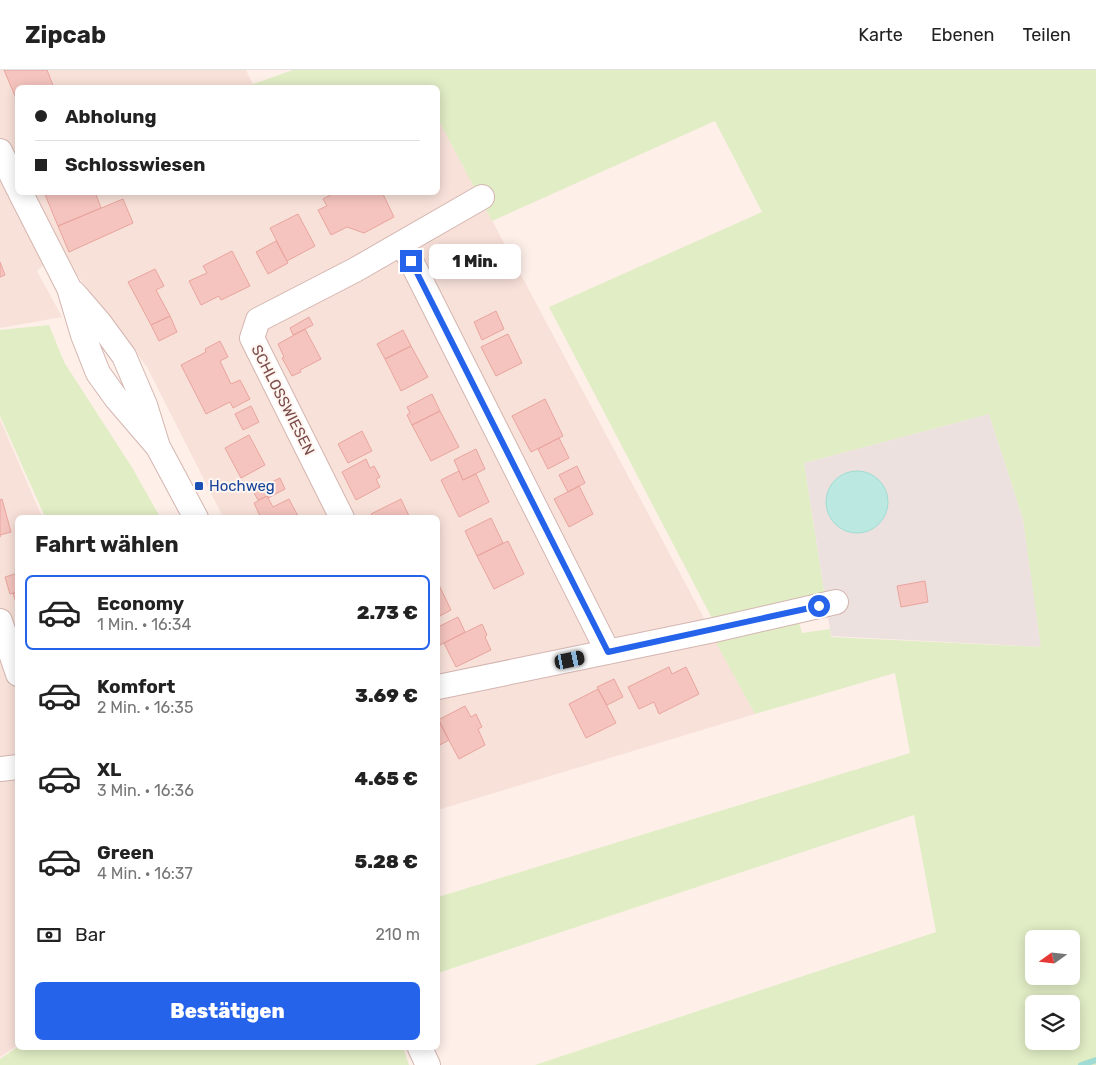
<!DOCTYPE html>
<html lang="de">
<meta charset="utf-8">
<style>
:root{--surface:#fff;--page:#f2f2f2;--text:#222;--muted:#767676;--line:#e0e0e0;--accent:#2563eb}
body{margin:0;font-family:Rubik,sans-serif;background:var(--page);color:var(--text);height:100vh;display:flex;flex-direction:column;font-size:19px;white-space:nowrap}
*{box-sizing:border-box;margin:0}
p{font-size:16px;color:var(--muted)}
.icon{flex:none;width:28px;height:28px;fill:none;stroke:currentColor;stroke-width:2;stroke-linecap:round;stroke-linejoin:round}
.map{position:relative;flex:1;overflow:hidden}
.drawer{position:absolute;left:15px;top:445px;width:425px;height:535px;display:flex;flex-direction:column;background:var(--surface);border-radius:8px;box-shadow:0 2px 12px #0003}
.drawer>*{flex:none}
.top-card{position:absolute;left:15px;top:15px;width:425px;height:110px;border-radius:8px;box-shadow:0 2px 12px #0003;display:grid;align-content:center;height:110px;padding:0 20px;background:var(--surface)}
.needle{width:32px;rotate:255deg}
.buttons{position:absolute;left:1025px;top:860px;display:grid;gap:10px}
.buttons a{display:grid;place-items:center;width:55px;height:55px;border-radius:8px;background:var(--surface);box-shadow:0 2px 12px #0003;font-size:25px}
.end{position:absolute;width:22px;height:22px;margin:-11px;border:6px solid #2563eb;background:#fff;box-shadow:0 0 0 2px #fff}
.from{border-radius:50%}
.bubble{position:absolute;height:35px;border-radius:8px;background:var(--surface);box-shadow:0 2px 12px #0003;font-size:16px;font-weight:800;line-height:35px;text-align:center}
.car{position:absolute;width:15px;height:30px;margin:-15px -8px;border-radius:6px;box-shadow:0 0 4px 1px #0007;background:linear-gradient(#222 24%,#8ab4d8 0 40%,#222 0 76%,#8ab4d8 0 86%,#222 0)}
.top-card b{display:flex;align-items:center;gap:18px;height:48px;font-size:19px}
.top-card b+b{border-top:1px solid var(--line)}
.top-card i{width:12px;height:12px;background:var(--text)}
ul{padding:0;list-style:none}
li{display:flex;align-items:center;gap:15px;height:75px;margin:0 10px 8px;padding:0 10px;border:2px solid transparent;border-radius:8px}
li div{flex:1}
li b{display:block;font-size:19px}
li em{font-style:normal;font-weight:800}
li.active{border-color:var(--accent)}
li>.icon{width:45px;height:45px;stroke-width:1.5}
h2{padding:0 20px;font-size:22px;line-height:60px}
.pay{display:flex;align-items:center;gap:12px;height:55px;padding:0 20px;font-size:19px}
.pay p{margin-inline-start:auto}
.primary-button{display:flex;gap:10px;margin-top:auto;padding:10px 20px}
.primary-button a{flex:1;height:58px;border-radius:8px;background:var(--accent);color:#fff;font-size:20px;font-weight:800;line-height:58px;text-align:center}
header{display:flex;align-items:center;gap:30px;box-sizing:border-box;height:70px;padding:0 25px;background:var(--surface);border-bottom:1px solid var(--line)}
header strong{font-size:24px}
nav{display:flex;gap:28px;margin-inline-start:auto;font-size:18px}
.map>svg:first-child{display:block}
.residential{fill:#f8e1d9}
.industrial{fill:#ede1df}
.green{fill:#e1edc5;fill-rule:evenodd}
.water{fill:#bbe9e2;stroke:#a0dcd3}
.lines{fill:none;stroke-linecap:round;stroke-linejoin:round}
.stream{stroke:#a0dcd3;stroke-width:6}
.building{fill:#f5c4be;stroke:#e9a49e}
.minor-casing{stroke:#d4b5b0;stroke-width:26}
.minor{stroke:#fff;stroke-width:24}
.route{stroke:#2563eb;stroke-width:6}
.transit-dot{fill:#1a4fb4;stroke:#fff5f0;stroke-width:2}
.labels{text-anchor:middle;dominant-baseline:central;stroke-width:4;stroke-linejoin:round;paint-order:stroke}
.street-label{font-size:15px;fill:#7b4d4a;stroke:#fff5f0}
.transit-label{font-size:15px;fill:#164399;stroke:#fff5f0;text-anchor:start}
</style>
<header>
<strong>Zipcab</strong>
<nav><a>Karte</a><a>Ebenen</a><a>Teilen</a></nav>
</header>
<div class="map">
<svg width="1096" height="995" viewBox="0 0 1096 995">
<rect width="100%" height="100%" fill="#feefe9"/>
<path class="residential" d="M0 0H246L254 17 18 18V122H438V52L439 51 755 644 438 740V448L223 447 147 297 59 181 37 201 62 247 0 258Z
M0 349 42 447 18 448V975L0 987Z"/>
<path class="industrial" d="M989 344 1023 449 1042 577 831 566 804 393Z"/>
<path class="green" d="M293 0H1096V995H535L936 862 914 745 438 903V827L910 683 895 603 755 644 715 571 798 548 802 563 830 559 831 567 1041 577 1023 449 989 344 804 393 825 528 716 556 549 237 762 142 715 51 492 151 439 51 438 52V18H254L253 14ZM1034 869H1071V906H1034ZM1034 934H1071V971H1034Z
M49 255 64 292 133 399 160 447H45L0 346V260Z
M17 977 403 978 409 995H0V989Z"/>
<path class="water" d="M826 432a31 31 0 1 1 62 0a31 31 0 1 1-62 0Z"/>
<g class="lines">
<path class="stream" d="M1081 995 1096 990"/>
</g>
<path class="building" d="M4 0H47L54 18H18V33Z
M44 122H95L101 138 58 156Z
M336 122H366L367 125 372 122H382L394 147 364 163 347 157 331 165 318 140 327 136 323 129Z
M123 129 133 153 69 182 58 156Z
M298 144 315 176 287 191 270 158Z
M276 171 288 193 268 204 256 182Z
M232 181 250 216 221 230 219 226 201 235 189 211 207 203 203 196Z
M0 192 5 205 0 207Z
M155 199 164 216 156 220 170 246 151 255 128 212Z
M496 241 504 259 482 270 474 252Z
M170 246 177 262 159 271 151 255Z
M309 247 313 255 293 265 290 258Z
M305 259 321 289 300 300 301 302 292 306 282 288 284 287 278 274Z
M403 260 411 276 385 289 377 274Z
M508 264 522 293 496 306 481 277Z
M220 271 228 287 220 291 231 314 240 310 250 329 233 338 230 332 206 344 181 295 206 282 205 279Z
M411 276 428 307 401 321 385 289Z
M432 324 440 341 412 355 407 345 410 343 407 337Z
M545 329 563 366 531 382 512 346Z
M251 336 259 352 243 360 235 344Z
M440 341 459 377 431 391 412 355Z
M362 361 372 381 348 393 338 374Z
M249 365 265 395 241 408 225 378Z
M559 368 569 388 548 399 538 379Z
M476 379 485 399 463 410 454 390Z
M366 389 370 398 374 396 380 407 376 409 380 417 356 430 342 402Z
M577 396 585 413 568 422 559 405Z
M459 401 463 410 476 404 489 432 459 447 441 410Z
M280 408 285 419 268 428 267 426 258 430 253 421Z
M579 416 593 444 569 457 554 429Z
M267 426 273 437 289 429 299 448H261L254 433Z
M2 429 11 462 0 465V467V430Z
M401 429 410 448H373L371 444Z
M491 448 503 473 477 486 465 461Z
M508 471 524 504 494 519 477 486Z
M18 503V522L10 524 5 507Z
M925 511 928 532 901 537 897 516Z
M438 513 451 540 438 547Z
M18 522V539L13 523Z
M458 547 465 562 440 575 438 571V557Z
M482 554 487 565 485 567 491 580 456 597 444 573Z
M669 597 672 604 686 597 699 624 659 644 654 632 639 639 628 617Z
M614 609 623 627 607 635 597 617Z
M598 619 616 653 586 668 569 634Z
M465 636 471 647 476 644 482 657 478 659 485 675 459 689 438 650Z
M438 648 449 670 438 676Z"/>
<g class="lines">
<g class="minor-casing">
<path id="minor" d="M0 81 18 118
M20 122 69 218 83 265 98 303 116 328 158 377
M402 173 608 582
M74 223 99 252 124 286 145 335 158 377 196 448
M342 448 252 268 258 250 355 200 482 127
M0 551 18 604
M438 617 714 560 836 532
M0 699 18 697
M420 978 428 995"/>
</g>
<use href="#minor" class="minor"/>
</g>
<g class="lines">
<path class="route" d="M411 191 608 582 819 536"/>
</g>
<rect class="transit-dot" x="194" y="411" width="10" height="10" rx="2.5"/>
<g class="labels">
<g class="street-label">
<text transform="translate(283 330) rotate(63)">SCHLOSSWIESEN</text>
</g>
<g class="transit-label">
<text x="209" y="416">Hochweg</text>
</g>
</g>
</svg>
<div class="buttons">
<a><svg class="needle" viewBox="-14 -14 28 28"><path d="M0-13l5 13h-10z" fill="#e53935"/><path d="M0 13l5-13h-10z" fill="#767676"/></svg></a>
<a><svg class="icon" aria-label="layers" viewBox="0 0 24 24"><path d="M12 4l9 5-9 5-9-5zM3 14l9 5 9-5"/></svg></a>
</div>
<i class="end from" style="left:819px;top:536px"></i>
<i class="end" style="left:411px;top:191px"></i>
<div class="bubble" style="left:429px;top:174px;width:92px">1 Min.</div>
<i class="car" style="left:570px;top:590px;rotate:78deg"></i>
<div class="top-card">
<b><i class="from"></i>Abholung</b>
<b><i></i>Schlosswiesen</b>
</div>
<section class="drawer">
<h2>Fahrt wählen</h2>
<ul>
<li class="active"><svg class="icon" aria-label="car" viewBox="0 0 24 24"><path d="M5 17H2v-5l4-1 3-4h7l3 4 3 1v5h-3M9 17h6M6 11h13"/><circle cx="7" cy="17" r="2"/><circle cx="17" cy="17" r="2"/></svg><div><b>Economy</b><p>1 Min. · 16:34</p></div><em>2.73 €</em></li>
<li><svg class="icon" aria-label="car" viewBox="0 0 24 24"><path d="M5 17H2v-5l4-1 3-4h7l3 4 3 1v5h-3M9 17h6M6 11h13"/><circle cx="7" cy="17" r="2"/><circle cx="17" cy="17" r="2"/></svg><div><b>Komfort</b><p>2 Min. · 16:35</p></div><em>3.69 €</em></li>
<li><svg class="icon" aria-label="car" viewBox="0 0 24 24"><path d="M5 17H2v-5l4-1 3-4h7l3 4 3 1v5h-3M9 17h6M6 11h13"/><circle cx="7" cy="17" r="2"/><circle cx="17" cy="17" r="2"/></svg><div><b>XL</b><p>3 Min. · 16:36</p></div><em>4.65 €</em></li>
<li><svg class="icon" aria-label="car" viewBox="0 0 24 24"><path d="M5 17H2v-5l4-1 3-4h7l3 4 3 1v5h-3M9 17h6M6 11h13"/><circle cx="7" cy="17" r="2"/><circle cx="17" cy="17" r="2"/></svg><div><b>Green</b><p>4 Min. · 16:37</p></div><em>5.28 €</em></li>
</ul>
<div class="pay"><svg class="icon" aria-label="cash" viewBox="0 0 24 24"><path d="M3 7h18v10H3z"/><circle cx="12" cy="12" r="2"/></svg>Bar<p>210 m</p></div>
<div class="primary-button"><a>Bestätigen</a></div>
</section>
</div>
